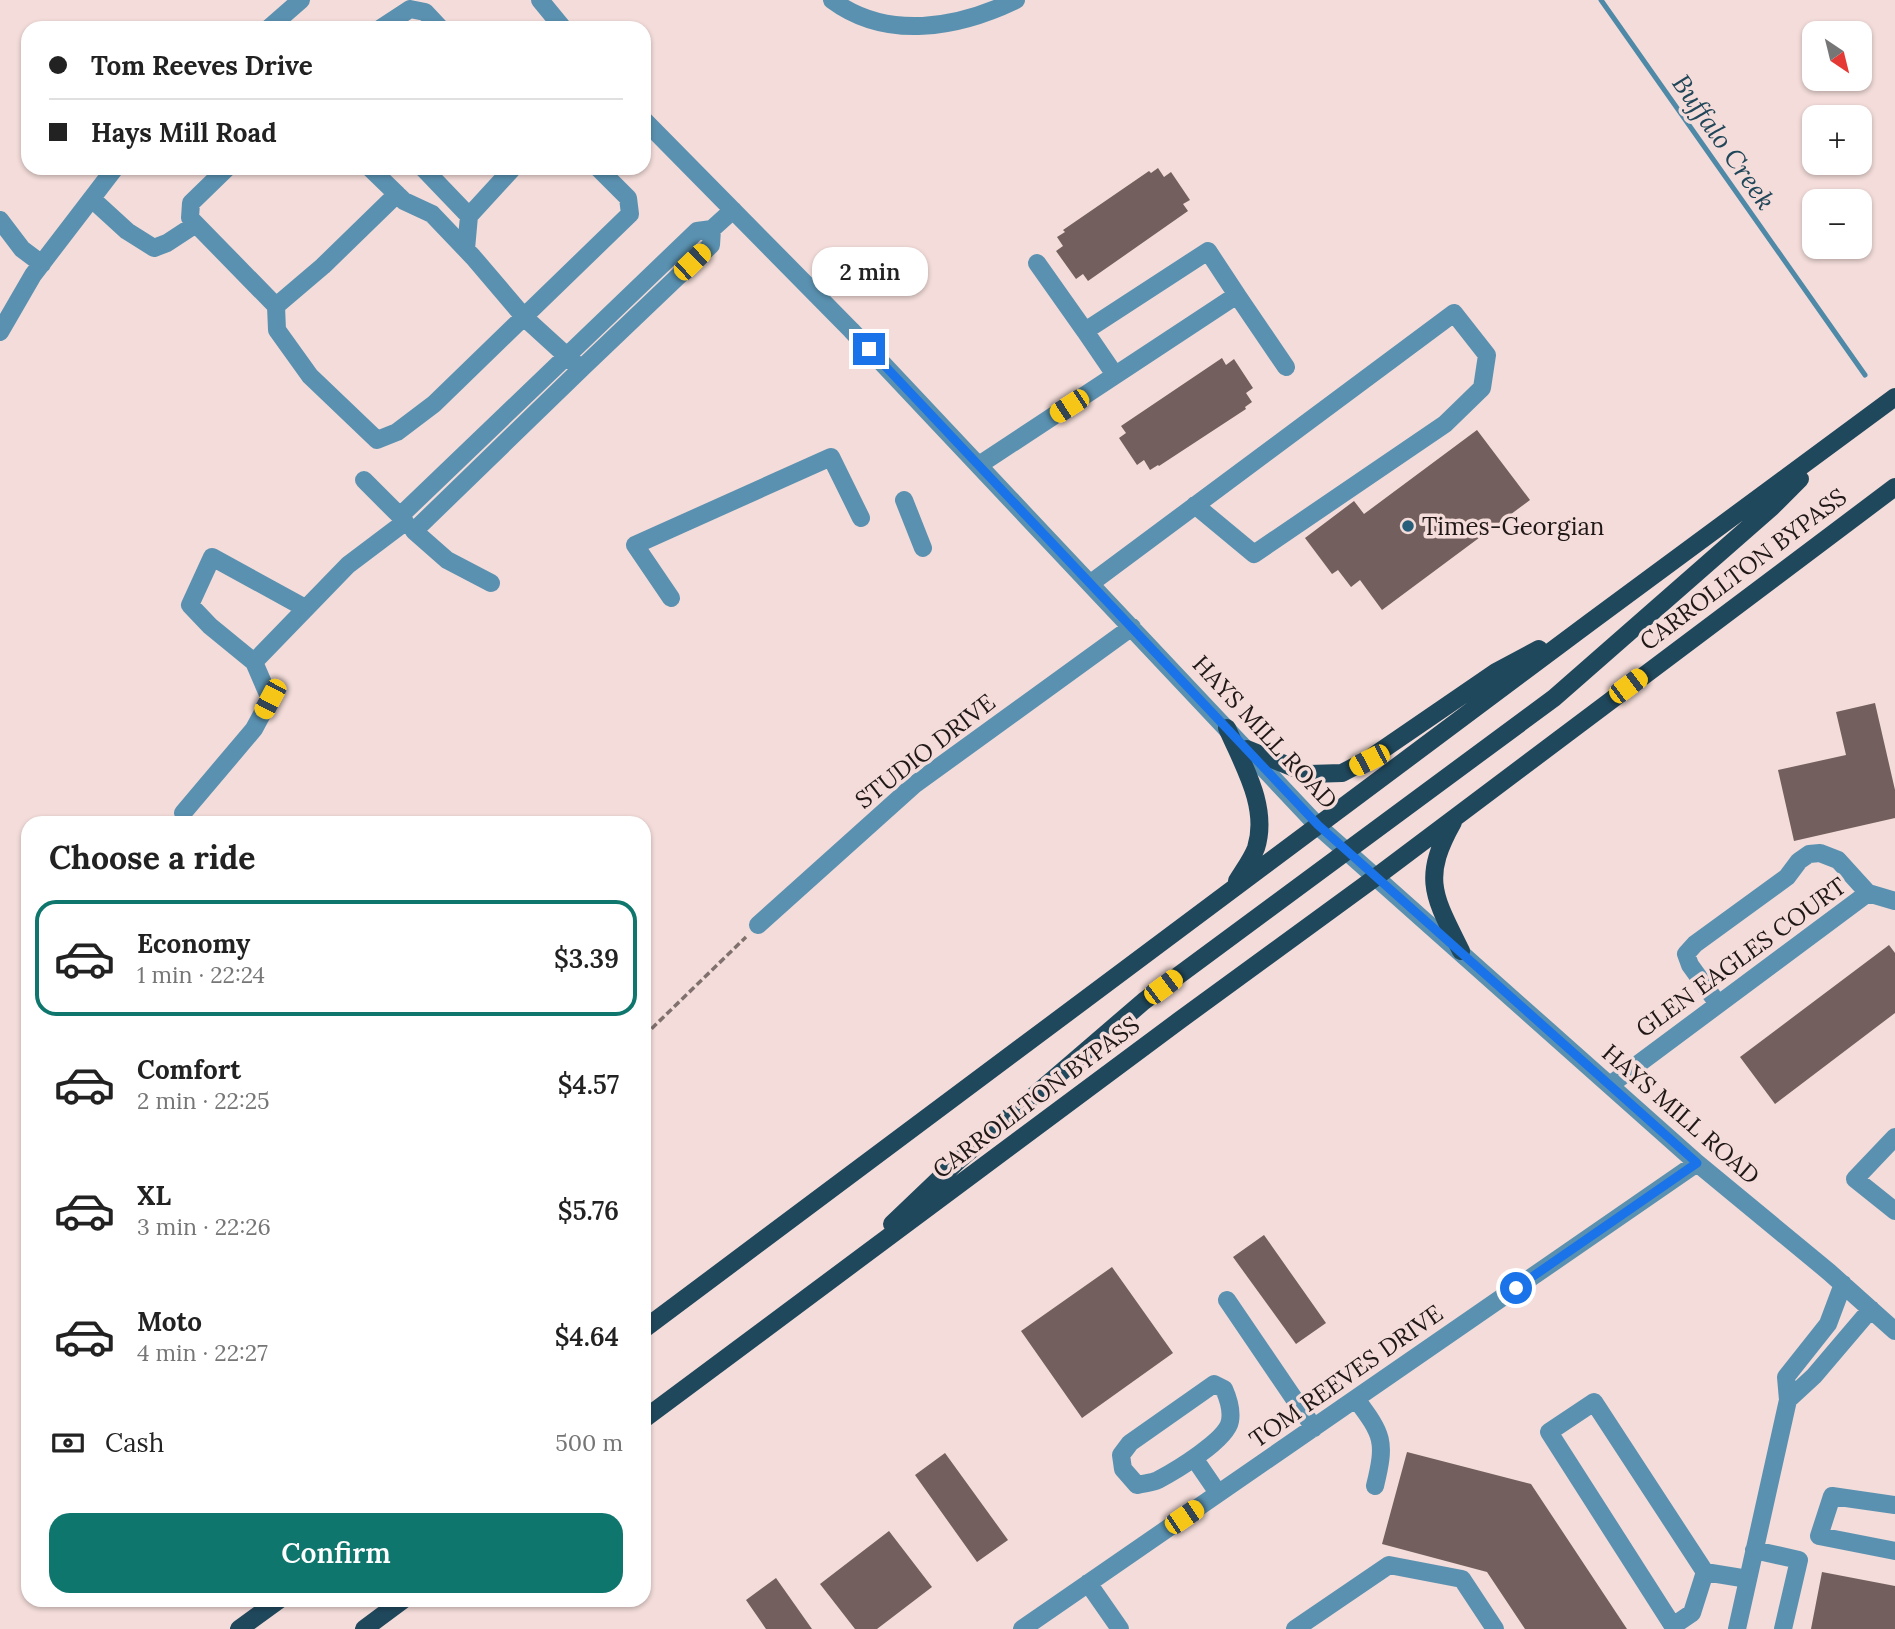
<!DOCTYPE html>
<meta charset="utf-8">
<style>
:root{--surface:#fff;--page:#f2f2f2;--text:#222;--muted:#767676;--line:#e0e0e0;--accent:#0f766e}
body{margin:0;font-family:Lora,serif;background:var(--page);color:var(--text);height:100vh;display:flex;flex-direction:column;font-size:26px;white-space:nowrap}
*{box-sizing:border-box;margin:0}
p{font-size:23px;color:var(--muted)}
.icon{flex:none;width:38px;height:38px;fill:none;stroke:currentColor;stroke-width:2;stroke-linecap:round;stroke-linejoin:round}
.map{position:relative;flex:1;overflow:hidden}
.details{position:absolute;left:21px;top:816px;width:630px;height:791px;display:flex;flex-direction:column;background:var(--surface);border-radius:21px;box-shadow:0 2px 5px #0004}
.details>*{flex:none}
.banner{position:absolute;left:21px;top:21px;width:630px;height:154px;border-radius:21px;box-shadow:0 2px 5px #0004;display:grid;align-content:center;height:154px;padding:0 28px;background:var(--surface)}
.needle{width:46px;rotate:145deg}
.fabs{position:absolute;left:1802px;top:21px;display:grid;gap:14px}
.fabs a{display:grid;place-items:center;width:70px;height:70px;border-radius:14px;background:var(--surface);box-shadow:0 2px 5px #0004;font-size:35px}
.end{position:absolute;width:32px;height:32px;margin:-16px;border:9px solid #1a73e8;background:#fff;box-shadow:0 0 0 4px #fff}
.from{border-radius:50%}
.bubble{position:absolute;height:49px;border-radius:21px;background:var(--surface);box-shadow:0 2px 5px #0004;font-size:23px;font-weight:600;line-height:49px;text-align:center}
.car{position:absolute;width:21px;height:42px;margin:-21px -10px;border-radius:9px;box-shadow:0 0 5px 2px #0007;background:linear-gradient(#f5c518 24%,#345 0 40%,#f5c518 0 76%,#345 0 86%,#f5c518 0)}
.banner b{display:flex;align-items:center;gap:24px;height:66px;font-size:26px}
.banner b+b{border-top:2px solid var(--line)}
.banner i{width:18px;height:18px;background:var(--text)}
ul{padding:0;list-style:none}
li{display:flex;align-items:center;gap:21px;height:116px;margin:0 14px 10px;padding:0 14px;border:4px solid transparent;border-radius:21px}
li div{flex:1}
li b{display:block;font-size:26px}
li em{font-style:normal;font-weight:600}
li.selected{border-color:var(--accent)}
li>.icon{width:63px;height:63px;stroke-width:1.5}
h2{padding:0 28px;font-size:32px;line-height:84px}
.pay{display:flex;align-items:center;gap:18px;height:77px;padding:0 28px;font-size:26px}
.pay p{margin-inline-start:auto}
.button{display:flex;gap:14px;margin-top:auto;padding:14px 28px}
.button a{flex:1;height:80px;border-radius:21px;background:var(--accent);color:#fff;font-size:28px;font-weight:600;line-height:80px;text-align:center}
.map>svg:first-child{display:block}
.lines{fill:none;stroke-linecap:round;stroke-linejoin:round}
.stream{stroke:#4f89a8;stroke-width:5}
.building{fill:#735f5d}
.path{stroke:#80716f;stroke-width:3.5;stroke-dasharray:7 3.5;stroke-linecap:butt}
.minor{stroke:#5a91b0;stroke-width:18}
.major{stroke:#20485c;stroke-width:18}
.route{stroke:#1a73e8;stroke-width:9}
.poi-dot{fill:#285e79;stroke:#f3dcd9;stroke-width:2.5}
.labels{text-anchor:middle;dominant-baseline:central;stroke-width:7;stroke-linejoin:round;paint-order:stroke}
.poi-label{font-size:24px;fill:#201817;stroke:#f3dcd9;text-anchor:start}
.street-label{font-size:24px;fill:#201817;stroke:#f3dcd9}
.water-label{font-size:26px;font-style:italic;fill:#204659;stroke:#f3dcd9}
</style>
<div class="map">
<svg width="1895" height="1629" viewBox="0 0 1895 1629">
<rect width="100%" height="100%" fill="#f3dcd9"/>
<g class="lines">
<path class="stream" d="M1601 0 1865 375"/>
</g>
<path class="building" d="M1158 168 1164 177 1171 172 1190 200 1183 204 1188 211 1088 281 1083 274 1076 279 1056 251 1063 246 1057 237 1065 232 1063 230 1149 171 1151 173Z
M1222 358 1226 365 1234 359 1253 388 1246 393 1252 402 1245 407 1246 409 1159 466 1158 465 1150 470 1144 460 1137 465 1119 438 1126 433 1121 426Z
M1477 430 1530 500 1382 610 1360 580 1351 587 1338 570 1332 574 1305 538 1354 501 1364 514Z
M1875 703 1895 790V818L1794 841 1778 770 1846 755 1836 712Z
M1889 945 1895 953V1013L1775 1104 1740 1057Z
M1264 1235 1326 1323 1296 1344 1233 1257Z
M1112 1267 1173 1353 1082 1418 1021 1331Z
M1407 1452 1531 1484 1627 1629H1525L1487 1572 1382 1544Z
M945 1453 1008 1540 977 1562 915 1475Z
M889 1531 932 1587 877 1629H855L820 1584Z
M1822 1572 1895 1586V1629H1811Z
M776 1578 812 1629H766L746 1600Z"/>
<g class="lines">
<path class="path" d="M644 1036 746 937"/>
<path class="minor" d="M540 0 563 28
M832 0C887 41 958 28 1016 0
M269 28 301 0
M381 28 410 9 425 12 440 28
M644 120 851 330 1318 826 1697 1163 1829 1272 1895 1331
M227 168 191 203 190 218 276 306
M370 168 404 201 432 214 473 257 525 318 581 369 711 245 712 229
M423 168 469 216 466 249
M397 194 323 266 276 306 277 330 310 376 377 440 397 432 434 404 630 214 628 198 598 168
M92 199 127 231 154 248 167 243 196 224
M469 216 513 168
M0 220 22 249 42 264
M1037 263 1085 331 1208 251 1237 295
M1085 331 1115 375
M0 332 33 275 115 168
M979 465 1237 295 1286 367
M364 480 400 516 697 231 712 229 733 210
M904 500 923 548
M491 583 447 560 414 531 581 369
M1091 583 1454 313 1487 355 1482 388 1445 424 1254 554 1195 505
M671 598 635 545 831 457 861 518
M254 662 348 565 405 522
M183 813 254 729 270 699 254 662 210 626 190 605 212 557 305 608
M758 925 914 785 1132 627
M1718 1004 1690 965 1686 954 1695 944 1787 877 1799 861 1809 854 1820 853 1838 860 1868 893 1895 901
M1610 1085 1868 893
M1895 1137 1855 1179 1895 1211
M1843 1284 1828 1324 1786 1377 1788 1400 1814 1376 1871 1309
M1227 1300 1314 1428
M1214 1384 1224 1389C1228 1398 1232 1410 1230 1421 1227 1440 1175 1471 1158 1480 1152 1483 1144 1483 1137 1485L1123 1469 1121 1455 1130 1443Z
M1356 1399C1383 1435 1386 1441 1375 1486
M1194 1458 1218 1493
M1895 1505 1832 1496 1819 1536 1895 1551
M1754 1550 1799 1560 1783 1629
M1705 1572 1692 1613 1673 1626 1549 1432 1594 1402 1705 1572 1748 1579
M1088 1583 1120 1629
M1022 1629 1697 1163
M1295 1629 1389 1565 1462 1579 1495 1629
M1737 1629 1788 1400"/>
<path class="major" d="M1227 728C1243 765 1269 807 1256 848 1252 859 1243 871 1237 881
M1247 749 1309 774 1342 773 1369 759 1496 672 1539 649
M1453 822C1421 879 1434 896 1461 951
M892 1224 958 1161 1144 1001 1554 698 1772 507 1800 479
M644 1329 1589 623 1895 397
M644 1419 1180 1020 1376 877 1895 487
M239 1629 279 1600
M364 1629 403 1600"/>
</g>
<g class="lines">
<path class="route" d="M869 349 1318 825 1697 1163 1516 1288"/>
</g>
<circle class="poi-dot" cx="1408" cy="526" r="7"/>
<g class="labels">
<g class="poi-label">
<text x="1422" y="526">Times-Georgian</text>
</g>
<g class="street-label">
<text transform="translate(1743 569) rotate(-37)">CARROLLTON BYPASS</text>
<text transform="translate(1265 732) rotate(47)">HAYS MILL ROAD</text>
<text transform="translate(925 751) rotate(-38)">STUDIO DRIVE</text>
<text transform="translate(1741 957) rotate(-36)">GLEN EAGLES COURT</text>
<text transform="translate(1036 1097) rotate(-37)">CARROLLTON BYPASS</text>
<text transform="translate(1681 1114) rotate(41)">HAYS MILL ROAD</text>
<text transform="translate(1346 1376) rotate(-35)">TOM REEVES DRIVE</text>
</g>
<g class="water-label">
<text transform="translate(1724 142) rotate(55)">Buffalo Creek</text>
</g>
</g>
</svg>
<div class="fabs">
<a><svg class="needle" viewBox="-14 -14 28 28"><path d="M0-13l5 13h-10z" fill="#e53935"/><path d="M0 13l5-13h-10z" fill="#767676"/></svg></a>
<a>+</a>
<a>−</a>
</div>
<i class="end from" style="left:1516px;top:1288px"></i>
<i class="end" style="left:869px;top:349px"></i>
<div class="bubble" style="left:812px;top:247px;width:116px">2 min</div>
<i class="car" style="left:692px;top:262px;rotate:46deg"></i>
<i class="car" style="left:1069px;top:406px;rotate:237deg"></i>
<i class="car" style="left:1628px;top:686px;rotate:53deg"></i>
<i class="car" style="left:270px;top:699px;rotate:208deg"></i>
<i class="car" style="left:1369px;top:760px;rotate:243deg"></i>
<i class="car" style="left:1163px;top:987px;rotate:53deg"></i>
<i class="car" style="left:1184px;top:1517px;rotate:56deg"></i>
<div class="banner">
<b><i class="from"></i>Tom Reeves Drive</b>
<b><i></i>Hays Mill Road</b>
</div>
<section class="details">
<h2>Choose a ride</h2>
<ul>
<li class="selected"><svg class="icon" aria-label="car" viewBox="0 0 24 24"><path d="M5 17H2v-5l4-1 3-4h7l3 4 3 1v5h-3M9 17h6M6 11h13"/><circle cx="7" cy="17" r="2"/><circle cx="17" cy="17" r="2"/></svg><div><b>Economy</b><p>1 min · 22:24</p></div><em>$3.39</em></li>
<li><svg class="icon" aria-label="car" viewBox="0 0 24 24"><path d="M5 17H2v-5l4-1 3-4h7l3 4 3 1v5h-3M9 17h6M6 11h13"/><circle cx="7" cy="17" r="2"/><circle cx="17" cy="17" r="2"/></svg><div><b>Comfort</b><p>2 min · 22:25</p></div><em>$4.57</em></li>
<li><svg class="icon" aria-label="car" viewBox="0 0 24 24"><path d="M5 17H2v-5l4-1 3-4h7l3 4 3 1v5h-3M9 17h6M6 11h13"/><circle cx="7" cy="17" r="2"/><circle cx="17" cy="17" r="2"/></svg><div><b>XL</b><p>3 min · 22:26</p></div><em>$5.76</em></li>
<li><svg class="icon" aria-label="car" viewBox="0 0 24 24"><path d="M5 17H2v-5l4-1 3-4h7l3 4 3 1v5h-3M9 17h6M6 11h13"/><circle cx="7" cy="17" r="2"/><circle cx="17" cy="17" r="2"/></svg><div><b>Moto</b><p>4 min · 22:27</p></div><em>$4.64</em></li>
</ul>
<div class="pay"><svg class="icon" aria-label="cash" viewBox="0 0 24 24"><path d="M3 7h18v10H3z"/><circle cx="12" cy="12" r="2"/></svg>Cash<p>500 m</p></div>
<div class="button"><a>Confirm</a></div>
</section>
</div>
